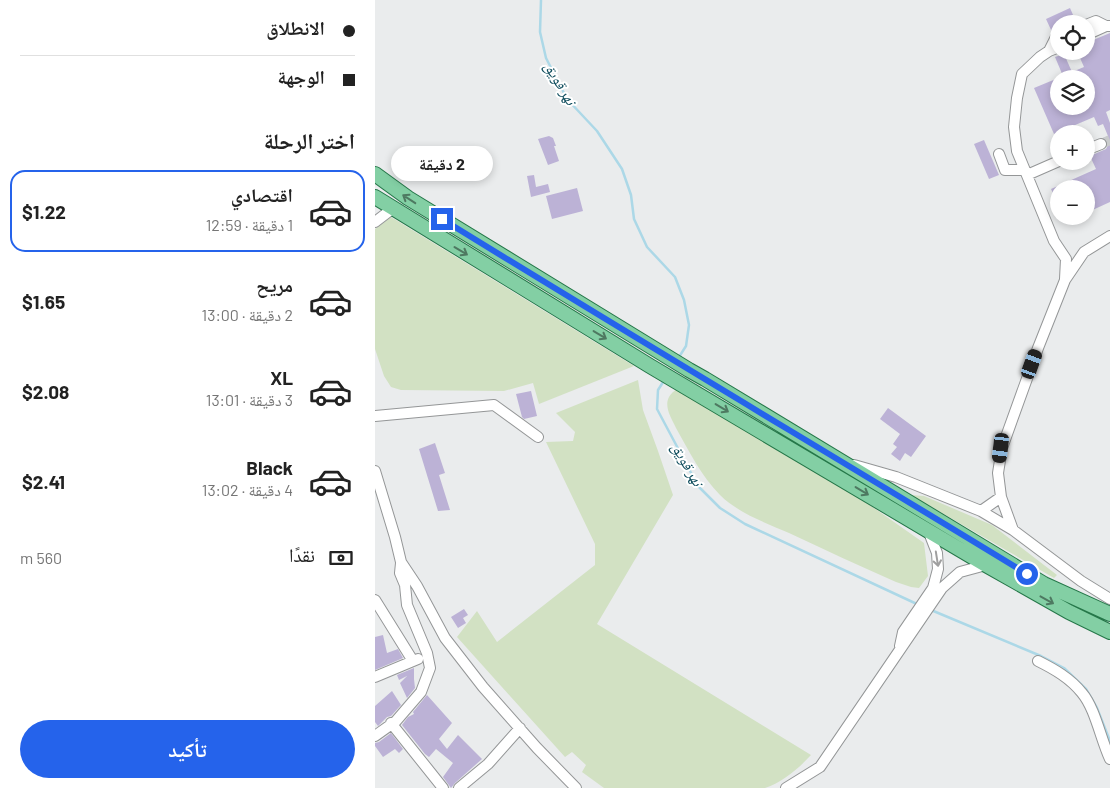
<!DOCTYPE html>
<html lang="ar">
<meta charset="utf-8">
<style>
:root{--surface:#fff;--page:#f2f2f2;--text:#222;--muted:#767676;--line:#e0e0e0;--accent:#2563eb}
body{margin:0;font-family:Barlow,"Noto Naskh Arabic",sans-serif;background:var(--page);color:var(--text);direction:rtl;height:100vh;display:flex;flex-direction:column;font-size:19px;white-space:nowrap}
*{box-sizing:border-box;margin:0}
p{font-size:16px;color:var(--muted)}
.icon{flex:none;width:28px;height:28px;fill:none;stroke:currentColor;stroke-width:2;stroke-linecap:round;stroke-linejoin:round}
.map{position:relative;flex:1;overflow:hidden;direction:ltr}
.drawer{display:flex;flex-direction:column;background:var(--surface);width:375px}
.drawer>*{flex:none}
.banner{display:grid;align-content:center;height:110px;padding:0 20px;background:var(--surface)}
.tools{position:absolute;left:675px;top:15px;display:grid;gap:10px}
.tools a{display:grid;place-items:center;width:45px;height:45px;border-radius:50%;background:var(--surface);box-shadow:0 2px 8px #0003;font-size:25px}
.end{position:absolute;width:22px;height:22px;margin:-11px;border:6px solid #2563eb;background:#fff;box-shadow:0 0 0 2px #fff}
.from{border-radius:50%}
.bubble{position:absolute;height:35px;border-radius:18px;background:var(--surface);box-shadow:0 2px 8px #0003;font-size:16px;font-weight:700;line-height:35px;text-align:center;direction:rtl}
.car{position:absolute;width:15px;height:30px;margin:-15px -8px;border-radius:6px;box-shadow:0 0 4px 1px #0007;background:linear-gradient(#222 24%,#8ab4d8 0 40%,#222 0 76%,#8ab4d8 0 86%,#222 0)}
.banner b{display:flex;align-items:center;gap:18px;height:48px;font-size:19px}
.banner b+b{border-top:1px solid var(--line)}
.banner i{width:12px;height:12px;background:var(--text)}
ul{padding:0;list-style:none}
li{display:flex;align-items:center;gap:15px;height:82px;margin:0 10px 8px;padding:0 10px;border:2px solid transparent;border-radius:15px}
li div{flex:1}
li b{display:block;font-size:19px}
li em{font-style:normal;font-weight:700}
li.on{border-color:var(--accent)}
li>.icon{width:45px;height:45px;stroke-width:1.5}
h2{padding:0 20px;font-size:22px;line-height:60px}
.pay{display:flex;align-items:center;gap:12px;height:55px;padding:0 20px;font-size:19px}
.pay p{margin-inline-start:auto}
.primary-button{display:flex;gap:10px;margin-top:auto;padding:10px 20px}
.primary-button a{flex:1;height:58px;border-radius:30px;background:var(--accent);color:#fff;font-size:20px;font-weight:700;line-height:58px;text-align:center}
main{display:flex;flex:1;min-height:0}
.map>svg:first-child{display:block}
.green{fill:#d2e1c3}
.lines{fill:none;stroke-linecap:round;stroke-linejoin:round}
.stream{stroke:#acd8e7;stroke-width:2.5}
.building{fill:#bcb2d6;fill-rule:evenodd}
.minor-tunnel{stroke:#c9cbcc;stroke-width:10;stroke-dasharray:10 5;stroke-linecap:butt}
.minor-casing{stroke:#949697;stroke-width:12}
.major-casing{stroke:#257749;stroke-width:16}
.minor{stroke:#fff;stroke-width:10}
.major{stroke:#83cfa4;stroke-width:14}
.oneway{stroke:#4e7961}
.oneway2{stroke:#9f9f9f}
.route{stroke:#2563eb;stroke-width:6}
.labels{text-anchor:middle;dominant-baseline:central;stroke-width:4;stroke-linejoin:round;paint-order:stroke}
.water-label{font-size:15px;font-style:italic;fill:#0e4c5c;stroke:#fff}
</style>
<main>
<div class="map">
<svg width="735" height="788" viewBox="0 0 735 788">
<rect width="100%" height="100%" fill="#eaeced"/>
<path class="green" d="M16 217 259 366 164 404 158 383 129 391 26 390 16 387 9 376 0 349V229Z
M263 380 268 410 283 451 298 495 222 624 436 755C423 769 408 782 390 788H229L207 772 211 765 197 752 190 757 82 637 102 611 122 642 220 565V544L171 442 198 441 200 432 181 413Z
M302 389 489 501 549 543 553 576 544 588 536 587 521 582C485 566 450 550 414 533 391 523 363 513 345 495 326 476 314 451 301 428 294 414 285 400 302 389Z
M536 495 549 496 617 525 682 575 679 578Z"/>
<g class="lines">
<path class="stream" d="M166 0 165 32 171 58 192 99 222 131 247 169 256 195 259 219 272 247 300 277 309 300 314 325 311 346 304 357
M290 379 283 390 282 409 323 486 345 508 370 524 544 605
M556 610 666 656 689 668 711 689 722 708 735 741"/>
</g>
<path class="building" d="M695 8 702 24H684V29L677 32 671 19Z
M735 33V110L731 112 735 123V202L711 213V189H684V206L676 189 721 169 715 156 731 149 733 145 732 142 728 138 733 136 728 124 723 126 719 117 679 134 659 88 688 76 680 57 689 54 697 72 709 67 702 51H711V43ZM684 79H711V106H684Z
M174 136 178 138 181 146H179L184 161 173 165 163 139Z
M609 140 624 175 614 179 599 144Z
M159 175 161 187 173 184 175 192 156 197 152 176Z
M202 188 208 211 177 219 171 196Z
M156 391 162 416 149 419 147 417 141 394Z
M513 408 551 436 536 457 530 453 525 461 516 454 522 447 518 444 525 434 505 419Z
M60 443 70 473 64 475 75 510 63 511 44 449Z
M89 609 93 615 88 618 91 623 83 628 76 617Z
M8 635 12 653 23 649 28 658 0 670V637Z
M39 668V679L40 688 32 698 25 683 32 676 24 680 22 675Z
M17 691 26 705 16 716 12 717 3 726 0 722V706Z
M52 695 77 723 64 739 72 749 83 735 107 759 80 783 76 788 68 777 78 763 61 749 54 757 50 754 27 725 33 717 39 714 38 712Z
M16 733 28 749 24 753 20 749 8 757 0 746V743L4 742Z"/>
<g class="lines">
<path class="minor-tunnel" d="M726 144 735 140"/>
<g class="minor-casing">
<path id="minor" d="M711 25 721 21 731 26
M711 35 731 26H735
M684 47 674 51 665 57 647 74 642 98 639 127 642 151 679 241 691 259 690 279
M674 51 681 37 684 36
M711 150 726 144
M624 154 630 170H650
M652 175 684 161
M0 222 17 209
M0 416 119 405 163 437
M479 465 521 477 606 511 638 530 706 581 735 599
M0 471 20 537 26 562 42 586 70 638 108 687 162 748 201 788
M606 511 626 497
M638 530 626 497 623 473 627 448 663 348 690 280 709 252 735 236
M0 600 38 661
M525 646 528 632 558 588 563 569 562 553 553 530
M663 661C679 669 695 678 707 693 720 708 726 740 735 759
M0 677 43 659
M16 723 68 788
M0 736 21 721 46 692 55 668 52 653 32 605 30 585 25 573 26 563
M84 788 113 764 145 728
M411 788 445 767 567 588 585 572 611 565"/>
</g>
<g class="major-casing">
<path id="major" d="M0 174 33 198 314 370 330 379 669 584 735 614
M0 197 275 366 611 565 694 612 735 632"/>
</g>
<use href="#minor" class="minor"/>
<use href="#major" class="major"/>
</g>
<defs><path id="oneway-shaft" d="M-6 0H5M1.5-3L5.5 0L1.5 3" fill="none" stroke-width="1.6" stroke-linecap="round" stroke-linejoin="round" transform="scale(1.25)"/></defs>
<g class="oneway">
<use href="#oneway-shaft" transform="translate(34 199) rotate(-147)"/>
<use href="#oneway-shaft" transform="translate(86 251) rotate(31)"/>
<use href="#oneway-shaft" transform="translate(225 335) rotate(31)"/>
<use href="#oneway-shaft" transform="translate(347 408) rotate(31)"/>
<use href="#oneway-shaft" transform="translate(487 491) rotate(31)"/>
<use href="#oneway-shaft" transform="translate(672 600) rotate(29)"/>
</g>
<use class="oneway2" href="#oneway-shaft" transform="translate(562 559) rotate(81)"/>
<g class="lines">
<path class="route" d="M67 219C261 339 457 455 652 574"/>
</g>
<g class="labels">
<g class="water-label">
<text transform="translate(186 83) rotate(59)">نهر قويق</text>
<text transform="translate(313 464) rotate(60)">نهر قويق</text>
</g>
</g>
</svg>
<div class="tools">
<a><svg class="icon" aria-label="locate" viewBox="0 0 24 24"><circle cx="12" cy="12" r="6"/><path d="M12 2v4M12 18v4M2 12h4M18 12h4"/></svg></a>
<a><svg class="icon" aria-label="layers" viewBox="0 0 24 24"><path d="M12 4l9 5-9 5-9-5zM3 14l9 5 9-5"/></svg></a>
<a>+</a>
<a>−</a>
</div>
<i class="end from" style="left:652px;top:574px"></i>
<i class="end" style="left:67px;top:219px"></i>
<div class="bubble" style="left:16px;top:146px;width:102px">2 دقيقة</div>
<i class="car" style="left:657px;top:364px;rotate:20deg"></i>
<i class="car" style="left:626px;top:448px;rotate:187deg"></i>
</div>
<section class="drawer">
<div class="banner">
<b><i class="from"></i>الانطلاق</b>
<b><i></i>الوجهة</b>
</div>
<h2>اختر الرحلة</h2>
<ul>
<li class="on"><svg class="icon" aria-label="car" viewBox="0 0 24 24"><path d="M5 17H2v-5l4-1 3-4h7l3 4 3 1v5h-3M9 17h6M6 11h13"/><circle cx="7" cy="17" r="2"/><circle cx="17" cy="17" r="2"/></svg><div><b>اقتصادي</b><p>1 دقيقة · 12:59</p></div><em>$1.22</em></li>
<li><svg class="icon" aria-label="car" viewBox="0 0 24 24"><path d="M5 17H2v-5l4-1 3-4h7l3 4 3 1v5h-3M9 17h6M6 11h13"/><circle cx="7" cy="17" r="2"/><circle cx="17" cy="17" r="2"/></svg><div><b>مريح</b><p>2 دقيقة · 13:00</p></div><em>$1.65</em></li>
<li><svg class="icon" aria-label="car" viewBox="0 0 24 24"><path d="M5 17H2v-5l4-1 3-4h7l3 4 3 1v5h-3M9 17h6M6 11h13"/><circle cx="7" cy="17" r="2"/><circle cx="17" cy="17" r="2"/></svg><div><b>XL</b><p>3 دقيقة · 13:01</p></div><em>$2.08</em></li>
<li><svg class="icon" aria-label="car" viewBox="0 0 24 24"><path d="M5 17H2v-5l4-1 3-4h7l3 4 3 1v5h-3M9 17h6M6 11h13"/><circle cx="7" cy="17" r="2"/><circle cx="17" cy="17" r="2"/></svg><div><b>Black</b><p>4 دقيقة · 13:02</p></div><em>$2.41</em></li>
</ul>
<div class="pay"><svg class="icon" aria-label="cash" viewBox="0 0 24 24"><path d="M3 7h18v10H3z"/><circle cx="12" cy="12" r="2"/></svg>نقدًا<p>560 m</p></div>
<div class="primary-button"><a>تأكيد</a></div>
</section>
</main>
